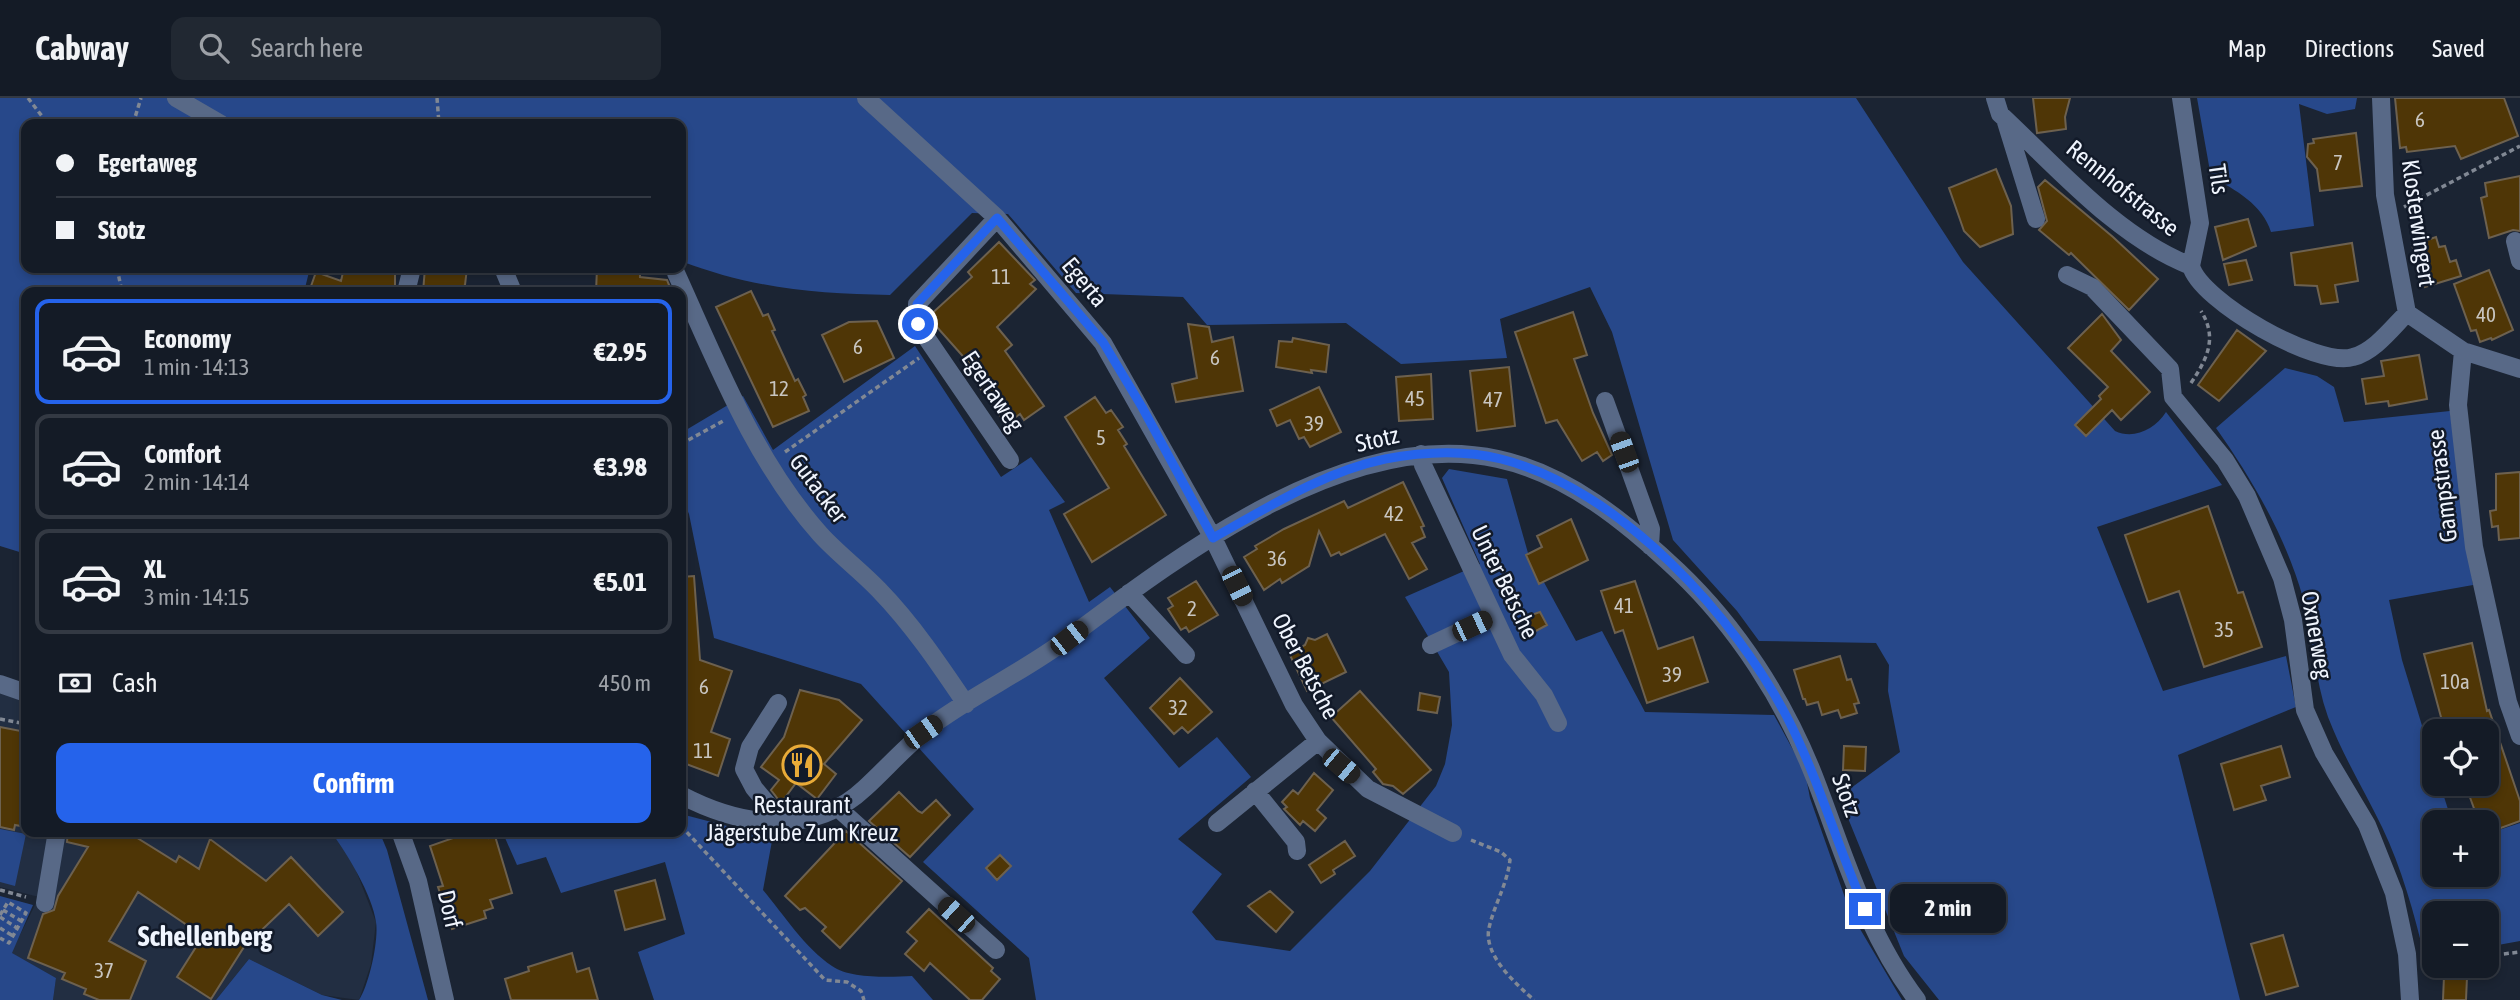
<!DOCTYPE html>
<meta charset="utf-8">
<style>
:root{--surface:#141b26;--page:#212832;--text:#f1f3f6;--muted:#9da1a7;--line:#333943;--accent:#2563eb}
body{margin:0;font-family:"Asap Condensed",sans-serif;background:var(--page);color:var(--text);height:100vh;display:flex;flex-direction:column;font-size:26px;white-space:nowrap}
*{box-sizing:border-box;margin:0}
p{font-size:23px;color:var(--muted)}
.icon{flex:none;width:38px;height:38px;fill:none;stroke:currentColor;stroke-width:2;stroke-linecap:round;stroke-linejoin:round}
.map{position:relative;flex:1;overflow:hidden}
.side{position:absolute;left:21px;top:189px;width:665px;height:550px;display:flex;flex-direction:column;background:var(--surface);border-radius:14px;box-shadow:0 4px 10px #0003,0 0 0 2px var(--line)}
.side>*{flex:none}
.hud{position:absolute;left:21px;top:21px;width:665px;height:154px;border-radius:14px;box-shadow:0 4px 10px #0003,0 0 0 2px var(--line);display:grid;align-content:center;height:154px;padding:0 35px;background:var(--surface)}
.fabs{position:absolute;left:2422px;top:621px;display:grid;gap:14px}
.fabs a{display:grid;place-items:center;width:77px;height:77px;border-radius:14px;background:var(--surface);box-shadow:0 4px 10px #0003,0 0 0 2px var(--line);font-size:35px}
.end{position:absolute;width:32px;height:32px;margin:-16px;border:9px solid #2563eb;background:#fff;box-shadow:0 0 0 4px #fff}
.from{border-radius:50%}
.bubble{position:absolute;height:49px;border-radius:14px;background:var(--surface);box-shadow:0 4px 10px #0003,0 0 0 2px var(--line);font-size:23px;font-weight:700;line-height:49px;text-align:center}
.car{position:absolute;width:21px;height:42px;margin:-21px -10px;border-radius:9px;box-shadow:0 0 5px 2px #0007;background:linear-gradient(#222 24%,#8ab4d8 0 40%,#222 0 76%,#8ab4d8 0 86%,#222 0)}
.hud b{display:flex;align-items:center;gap:24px;height:66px;font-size:26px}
.hud b+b{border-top:2px solid var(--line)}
.hud i{width:18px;height:18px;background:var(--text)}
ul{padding:12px 0 0;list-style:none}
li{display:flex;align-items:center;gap:21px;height:105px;margin:0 14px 10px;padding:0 21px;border:4px solid var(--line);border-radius:14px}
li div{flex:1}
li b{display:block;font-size:26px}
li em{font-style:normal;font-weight:700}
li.current{border-color:var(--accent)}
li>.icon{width:63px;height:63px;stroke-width:1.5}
.pay{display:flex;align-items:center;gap:18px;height:77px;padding:0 35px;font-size:26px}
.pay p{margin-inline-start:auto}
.primary-button{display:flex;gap:14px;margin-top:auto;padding:14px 35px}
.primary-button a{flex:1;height:80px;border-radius:14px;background:var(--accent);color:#fff;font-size:28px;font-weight:700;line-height:80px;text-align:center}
header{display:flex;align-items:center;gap:42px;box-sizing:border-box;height:98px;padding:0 35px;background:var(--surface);border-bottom:2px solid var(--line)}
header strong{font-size:33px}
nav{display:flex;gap:38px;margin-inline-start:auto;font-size:24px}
.search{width:490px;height:63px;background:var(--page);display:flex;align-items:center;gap:18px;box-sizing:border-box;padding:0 24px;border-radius:14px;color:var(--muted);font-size:26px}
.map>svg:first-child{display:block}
.built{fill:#222e42}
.green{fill:#27488a}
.building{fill:#4f3606;stroke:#6d614f;stroke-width:2}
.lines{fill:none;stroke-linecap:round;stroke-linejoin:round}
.path{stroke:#818894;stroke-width:3.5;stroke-dasharray:5 3.5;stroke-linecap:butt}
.minor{stroke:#586987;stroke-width:18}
.route{stroke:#2563eb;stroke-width:9}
.labels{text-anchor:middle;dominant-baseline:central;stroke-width:5;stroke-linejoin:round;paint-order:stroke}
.number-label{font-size:21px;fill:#c8c5c0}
.street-label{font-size:24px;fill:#f0f5fe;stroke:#121a29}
.poi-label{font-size:24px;fill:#f0f5fe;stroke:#121a29}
.quarter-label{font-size:28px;font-weight:bold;fill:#f0f5fe;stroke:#121a29}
</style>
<header>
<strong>Cabway</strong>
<div class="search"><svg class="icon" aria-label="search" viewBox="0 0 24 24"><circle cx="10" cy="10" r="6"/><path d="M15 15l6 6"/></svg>Search here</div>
<nav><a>Map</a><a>Directions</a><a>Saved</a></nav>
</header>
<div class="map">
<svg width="2520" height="902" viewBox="0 0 2520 902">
<rect width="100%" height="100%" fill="#1b2433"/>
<path class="built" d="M0 586 26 595V733H330L350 757 376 824 371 866 359 902 322 897 249 861 216 902H53L56 880 11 855 39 799 0 789Z"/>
<path class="green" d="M0 0H1856L1963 164 2115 333C2134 342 2155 331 2166 314L2222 387 2097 429 2163 593 2286 558 2296 609 2178 657 2240 902H1939L1904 858 1837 693 1851 690 1900 654 1888 593 1889 567 1876 545 1759 543 1737 513 1673 442 1612 234 1590 189 1500 221 1507 260 1401 266 1346 225 1207 227 1183 199 1076 195 1008 116 972 115 890 197C816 196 751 190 681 163V26H26V170H310L304 194H26V456L0 448Z
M2197 0H2357L2355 11 2327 16 2299 6 2314 128 2271 134C2263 107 2235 91 2211 79Z
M915 248 1001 379 1031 359 1065 404 1049 412 1089 504 1110 489 1150 540 1104 580 1179 670 1217 639 1251 679 1178 741 1222 776 1192 814 1216 842 1290 853 1370 773 1436 688 1445 666 1452 627 1449 574 1405 499 1480 466 1442 380 1449 371 1507 381 1528 455 1576 543 1602 533 1645 614 1774 617 1805 674 1810 700 1850 814 1902 902H1036L1029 860 923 764 974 711 861 586 714 540 689 416 681 398V335L743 298 773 352Z
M2285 270 2317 278 2334 289 2344 324 2450 313 2473 487 2389 502 2402 562 2434 667V686H2440L2452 724H2434V777H2487V736L2520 725V843L2487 849V816H2434V859L2425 860C2414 815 2402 771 2382 729 2364 692 2343 658 2328 619 2314 580 2314 540 2303 500 2286 439 2252 381 2216 330Z
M681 716 746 733 774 732 763 792C784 817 805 850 832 868 850 881 890 879 912 878L933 902H654L638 854 685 836 665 764 561 795 546 759 517 767 502 733H681Z
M0 731 26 736 15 788 0 784Z
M330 733H379L387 752 428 902H359C369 887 379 842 376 824 373 798 346 753 330 733Z
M0 798 33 807 12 855 56 880 53 902H0Z
M249 861 322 897 342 902H216Z"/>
<path class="building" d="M2033 0H2070L2065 19 2066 31 2037 35Z
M2395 0H2504L2518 38 2461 61 2455 48 2407 54 2406 49 2400 50Z
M2356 35 2362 88 2320 93 2317 71 2307 59 2308 46 2314 45 2313 41Z
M1996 71 2011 108 2013 136 1980 149 1964 133 1949 90Z
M2520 78V133L2513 132 2489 140 2481 100 2487 98 2485 85Z
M2045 82 2113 139 2158 181 2129 212 2071 155 2069 157 2039 132 2047 123 2038 89Z
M2248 121 2256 148 2223 162 2215 129Z
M2436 139 2439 149 2445 148 2450 164 2456 162 2461 178 2425 189 2412 147Z
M999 144 1035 182 1030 186 1036 191 997 229 1012 247 1005 253 1044 308 1024 322 1020 316 1006 326 978 287 985 283 928 219 972 179 968 174Z
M2352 145 2358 183 2335 187 2338 204 2321 206 2317 188 2295 187 2291 155Z
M2246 162 2252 182 2229 187 2224 166Z
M344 170H395V194H321L310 191 316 174 341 183Z
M425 170H467L465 187 457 194H423Z
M597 170H640V179L667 182 672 194H596Z
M2489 172 2513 232 2492 242 2491 240 2480 244 2476 232 2471 233 2454 186Z
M751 193 763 218 768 216 775 232 772 233 795 283 798 281 806 297 803 299 809 313 773 329 716 209Z
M1573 214 1587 257 1574 261 1593 315 1612 357 1603 363 1597 354 1582 363 1557 322 1546 325 1515 234Z
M2102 216 2121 242 2111 253 2150 294 2121 322 2112 312 2086 338 2075 327 2101 301 2099 298 2108 289 2068 250Z
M877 223 894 260 844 284 822 237 849 224Z
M1188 226 1209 229 1212 244 1233 239 1243 293 1176 304 1172 286 1197 280Z
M2237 232 2266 253 2219 303 2198 287Z
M1293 240 1329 247 1326 274 1311 272 1312 275 1276 269 1279 243 1292 244Z
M2419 257 2427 301 2389 308 2388 303 2366 306 2362 281 2384 278 2381 263Z
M1509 269 1515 328 1477 333 1470 273Z
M1431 276 1433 321 1399 323 1396 279Z
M1319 289 1341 334 1310 349 1304 339 1299 341 1290 322 1277 328 1270 312Z
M1095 299 1106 315 1111 312 1123 329 1118 332 1127 346 1124 348 1166 417 1092 464 1064 416 1109 390 1065 319Z
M2520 374V440L2499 442 2498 428 2492 429 2490 413 2496 412V376Z
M1403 384 1424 428 1421 429 1425 439 1412 445 1427 471 1409 481 1385 436 1341 457 1339 454 1331 458 1319 433 1309 468 1282 485 1280 481 1264 492 1244 459 1257 451 1255 448 1284 431 1344 403 1348 410Z
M2208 408 2238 495 2243 494 2262 549 2204 569 2179 493 2148 504 2125 437Z
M1571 421 1588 462 1539 486 1526 457 1542 449 1537 438Z
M694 478 700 562 732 573 711 634 730 641 718 678 681 664V479Z
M1196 483 1218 517 1189 534 1186 529 1181 532 1168 511 1173 508 1168 500Z
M1635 483 1658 551 1693 539 1708 584 1647 605 1623 532 1615 535 1601 493Z
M1540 514 1547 527 1523 540 1514 523Z
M1327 536 1346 574 1307 593 1289 555 1305 547 1308 540 1315 542Z
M2472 545 2487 613 2489 612 2520 703V723L2487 735V724H2479L2468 694 2487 688V634H2445L2424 556Z
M1840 558 1847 582 1851 581 1859 605 1854 606 1857 615 1841 620 1838 612 1822 617 1818 604 1807 607 1805 601H1803L1794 572Z
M1180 580 1212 614 1188 635 1182 629 1174 636 1150 610Z
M800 592 839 602 862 622 824 666 836 676 817 701 796 685 781 705 771 692 779 682 761 669 784 639Z
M1360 593 1431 672 1403 696 1393 688 1383 686 1373 674 1376 671 1331 619Z
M1420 595 1440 599 1437 615 1418 612Z
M0 629 26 634 23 696H26V729L15 727 14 732 0 729Z
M1844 648 1866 649 1865 673 1843 672Z
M2281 648 2290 679 2261 688 2266 702 2234 712 2221 666Z
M1314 675 1333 692 1317 712 1326 720 1315 733 1303 723 1300 727 1284 711 1287 709 1282 704 1293 692 1298 696Z
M899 694 918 713 922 715 936 702 950 717 910 759 869 723Z
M68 733H126L176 764 179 758 199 771 210 741 266 783 291 759 343 814 318 838 289 806 244 849 211 901 177 879 203 838 138 794 109 843 146 863 130 902H99L84 896 86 891 62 881 65 875 28 860 43 816 54 812 58 798 88 749 67 744Z
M473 733H487L489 740 495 738 512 795 490 802 493 810 484 813 486 820 452 831 438 789 443 788 430 748Z
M846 733 902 783 840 850 822 833 826 829 805 810 800 812 785 798Z
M1345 743 1355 758 1333 772 1335 776 1321 785 1309 767Z
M1000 757 1011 768 997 782 986 770Z
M655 782 665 821 625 832 615 793Z
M1270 793 1293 814 1276 834 1248 808Z
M929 811 993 870 991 873 1000 881 982 902H970L930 865 924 873 905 856 917 843 907 834Z
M2283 837 2298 888 2266 897 2251 846Z
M572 855 577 874 589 870 598 902H511L505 881 529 873 528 869Z
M2444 878 2467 879 2466 902H2443Z"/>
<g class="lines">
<path class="path" d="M28 0 48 26
M437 0 439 26
M133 26 141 0
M2404 109 2520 48
M117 170 122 194
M2191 285C2207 261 2218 240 2201 213
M681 346 725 322
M785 354 919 260
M0 621 26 626
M681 728 825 882 847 884 861 893 864 902
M1471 742 1501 754 1510 762C1507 787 1494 807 1489 830 1483 857 1516 886 1534 902
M0 792 26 799
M3 812 21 823
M0 817 8 804 26 815 9 845 0 840
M0 819 17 830
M0 830 13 838
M2487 858 2520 854"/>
<path class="minor" d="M176 0 221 26
M866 0 997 120 1103 245 1213 440 1294 607 1318 643 1368 691 1453 735
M1995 0 2000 16C2058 70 2117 139 2191 168 2200 203 2317 270 2353 259 2374 254 2392 230 2407 215
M2181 0 2200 125 2191 168
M2381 0 2385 97 2407 215
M2006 24 2036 121
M997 120 917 206V226L1010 362
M2515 143 2520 163
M503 170 513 194
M676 175C717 265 754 362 820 436 838 456 860 472 879 492 912 526 939 566 966 606
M2067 177 2092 189 2170 271 2173 299 2225 362 2247 398 2282 480 2293 522 2305 612 2324 655 2367 727 2394 795 2407 856 2410 902
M406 194 412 170
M2407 215 2463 253 2520 271
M2463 253 2458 307 2474 449 2508 604 2520 638
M1605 303 1651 431 1650 448
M1421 356 1423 367 1512 557 1544 597 1558 625
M1129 495 1186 557
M1431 547 1493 518
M0 586 26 595
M778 605 750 649 744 671 754 690 784 726
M1255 693 1296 744 1297 753
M681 697C740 728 812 740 865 690 889 668 910 643 938 623 980 593 1028 571 1070 539 1182 455 1350 328 1498 361 1568 376 1627 425 1678 473 1737 529 1784 602 1814 678 1844 755 1866 835 1917 902
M838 710 996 852
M1217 725 1318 643
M400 733 418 783 445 902
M45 805 57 733"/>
</g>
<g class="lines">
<path class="route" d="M918 226 917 206 997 120 1103 244 1142 309 1213 440C1267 410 1323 374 1385 361 1422 354 1464 352 1501 361 1620 391 1736 518 1790 625 1820 685 1838 750 1865 811"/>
</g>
<defs>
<g id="restaurant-ring" transform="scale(2.0125)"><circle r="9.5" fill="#121a29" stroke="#e9ab38" stroke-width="1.5"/><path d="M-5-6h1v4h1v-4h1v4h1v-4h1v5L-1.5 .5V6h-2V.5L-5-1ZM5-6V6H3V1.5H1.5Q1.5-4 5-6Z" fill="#e9ab38"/></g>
</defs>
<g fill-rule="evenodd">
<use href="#restaurant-ring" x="802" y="667"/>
</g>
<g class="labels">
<g class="number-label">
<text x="2420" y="21">6</text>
<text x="2338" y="64">7</text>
<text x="1001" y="178">11</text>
<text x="2486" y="216">40</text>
<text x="858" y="248">6</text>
<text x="1215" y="259">6</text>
<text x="779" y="290">12</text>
<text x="1415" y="300">45</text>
<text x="1493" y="301">47</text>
<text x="1314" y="325">39</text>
<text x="1101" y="339">5</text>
<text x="1394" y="415">42</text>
<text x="1277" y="460">36</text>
<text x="1624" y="507">41</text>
<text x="1192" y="510">2</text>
<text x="2224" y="531">35</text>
<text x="1672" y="576">39</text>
<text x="2455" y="583">10a</text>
<text x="704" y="588">6</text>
<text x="1178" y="609">32</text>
<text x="703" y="652">11</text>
<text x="104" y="872">37</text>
</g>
<g class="street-label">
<text transform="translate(2219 81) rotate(82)">Tils</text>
<text transform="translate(2123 90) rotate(39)">Rennhofstrasse</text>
<text transform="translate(2419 125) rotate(82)">Klosterwingert</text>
<text transform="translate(1085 184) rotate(50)">Egerta</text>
<text transform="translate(993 293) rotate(56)">Egertaweg</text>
<text transform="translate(1377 341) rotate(-13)">Stotz</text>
<text transform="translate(2442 388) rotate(-97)">Gampstrasse</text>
<text transform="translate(819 390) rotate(53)">Gutacker</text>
<text transform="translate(1505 484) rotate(64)">Unter Betsche</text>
<text transform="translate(2317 537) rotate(80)">Oxnerweg</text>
<text transform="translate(1306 568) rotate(62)">Ober Betsche</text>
<text transform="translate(1847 697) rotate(70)">Stotz</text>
<text transform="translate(450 811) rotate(77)">Dorf</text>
</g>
<g class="poi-label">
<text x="802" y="706">Restaurant<tspan x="802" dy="28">Jägerstube Zum Kreuz</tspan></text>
</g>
<g class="quarter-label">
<text x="205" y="838">Schellenberg</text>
</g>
</g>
</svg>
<div class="fabs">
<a><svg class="icon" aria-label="locate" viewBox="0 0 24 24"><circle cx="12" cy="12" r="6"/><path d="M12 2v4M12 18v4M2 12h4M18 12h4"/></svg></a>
<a>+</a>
<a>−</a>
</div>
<i class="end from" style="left:918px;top:226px"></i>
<i class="end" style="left:1865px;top:811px"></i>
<div class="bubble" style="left:1890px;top:786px;width:116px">2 min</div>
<i class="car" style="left:1624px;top:354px;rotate:340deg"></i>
<i class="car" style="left:1237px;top:488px;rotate:154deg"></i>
<i class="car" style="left:1472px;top:528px;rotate:65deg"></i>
<i class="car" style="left:1069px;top:540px;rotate:52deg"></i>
<i class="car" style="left:923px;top:634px;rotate:55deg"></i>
<i class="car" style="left:1341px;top:668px;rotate:130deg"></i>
<i class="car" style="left:956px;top:817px;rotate:312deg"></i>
<div class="hud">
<b><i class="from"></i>Egertaweg</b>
<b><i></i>Stotz</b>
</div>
<section class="side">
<ul>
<li class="current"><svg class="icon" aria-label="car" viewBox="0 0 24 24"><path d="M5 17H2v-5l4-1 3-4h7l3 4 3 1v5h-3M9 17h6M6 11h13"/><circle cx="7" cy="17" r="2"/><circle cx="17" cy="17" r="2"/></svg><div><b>Economy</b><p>1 min · 14:13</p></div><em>€2.95</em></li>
<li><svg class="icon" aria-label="car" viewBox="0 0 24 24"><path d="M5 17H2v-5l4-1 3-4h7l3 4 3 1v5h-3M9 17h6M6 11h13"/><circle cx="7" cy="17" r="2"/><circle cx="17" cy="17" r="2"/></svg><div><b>Comfort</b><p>2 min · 14:14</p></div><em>€3.98</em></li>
<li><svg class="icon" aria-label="car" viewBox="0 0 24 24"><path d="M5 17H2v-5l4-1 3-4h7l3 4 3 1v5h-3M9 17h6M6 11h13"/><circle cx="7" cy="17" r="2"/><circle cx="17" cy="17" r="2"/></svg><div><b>XL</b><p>3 min · 14:15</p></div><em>€5.01</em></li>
</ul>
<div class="pay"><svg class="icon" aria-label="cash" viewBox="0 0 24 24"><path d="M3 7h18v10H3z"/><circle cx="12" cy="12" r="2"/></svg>Cash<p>450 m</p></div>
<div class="primary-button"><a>Confirm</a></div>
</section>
</div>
